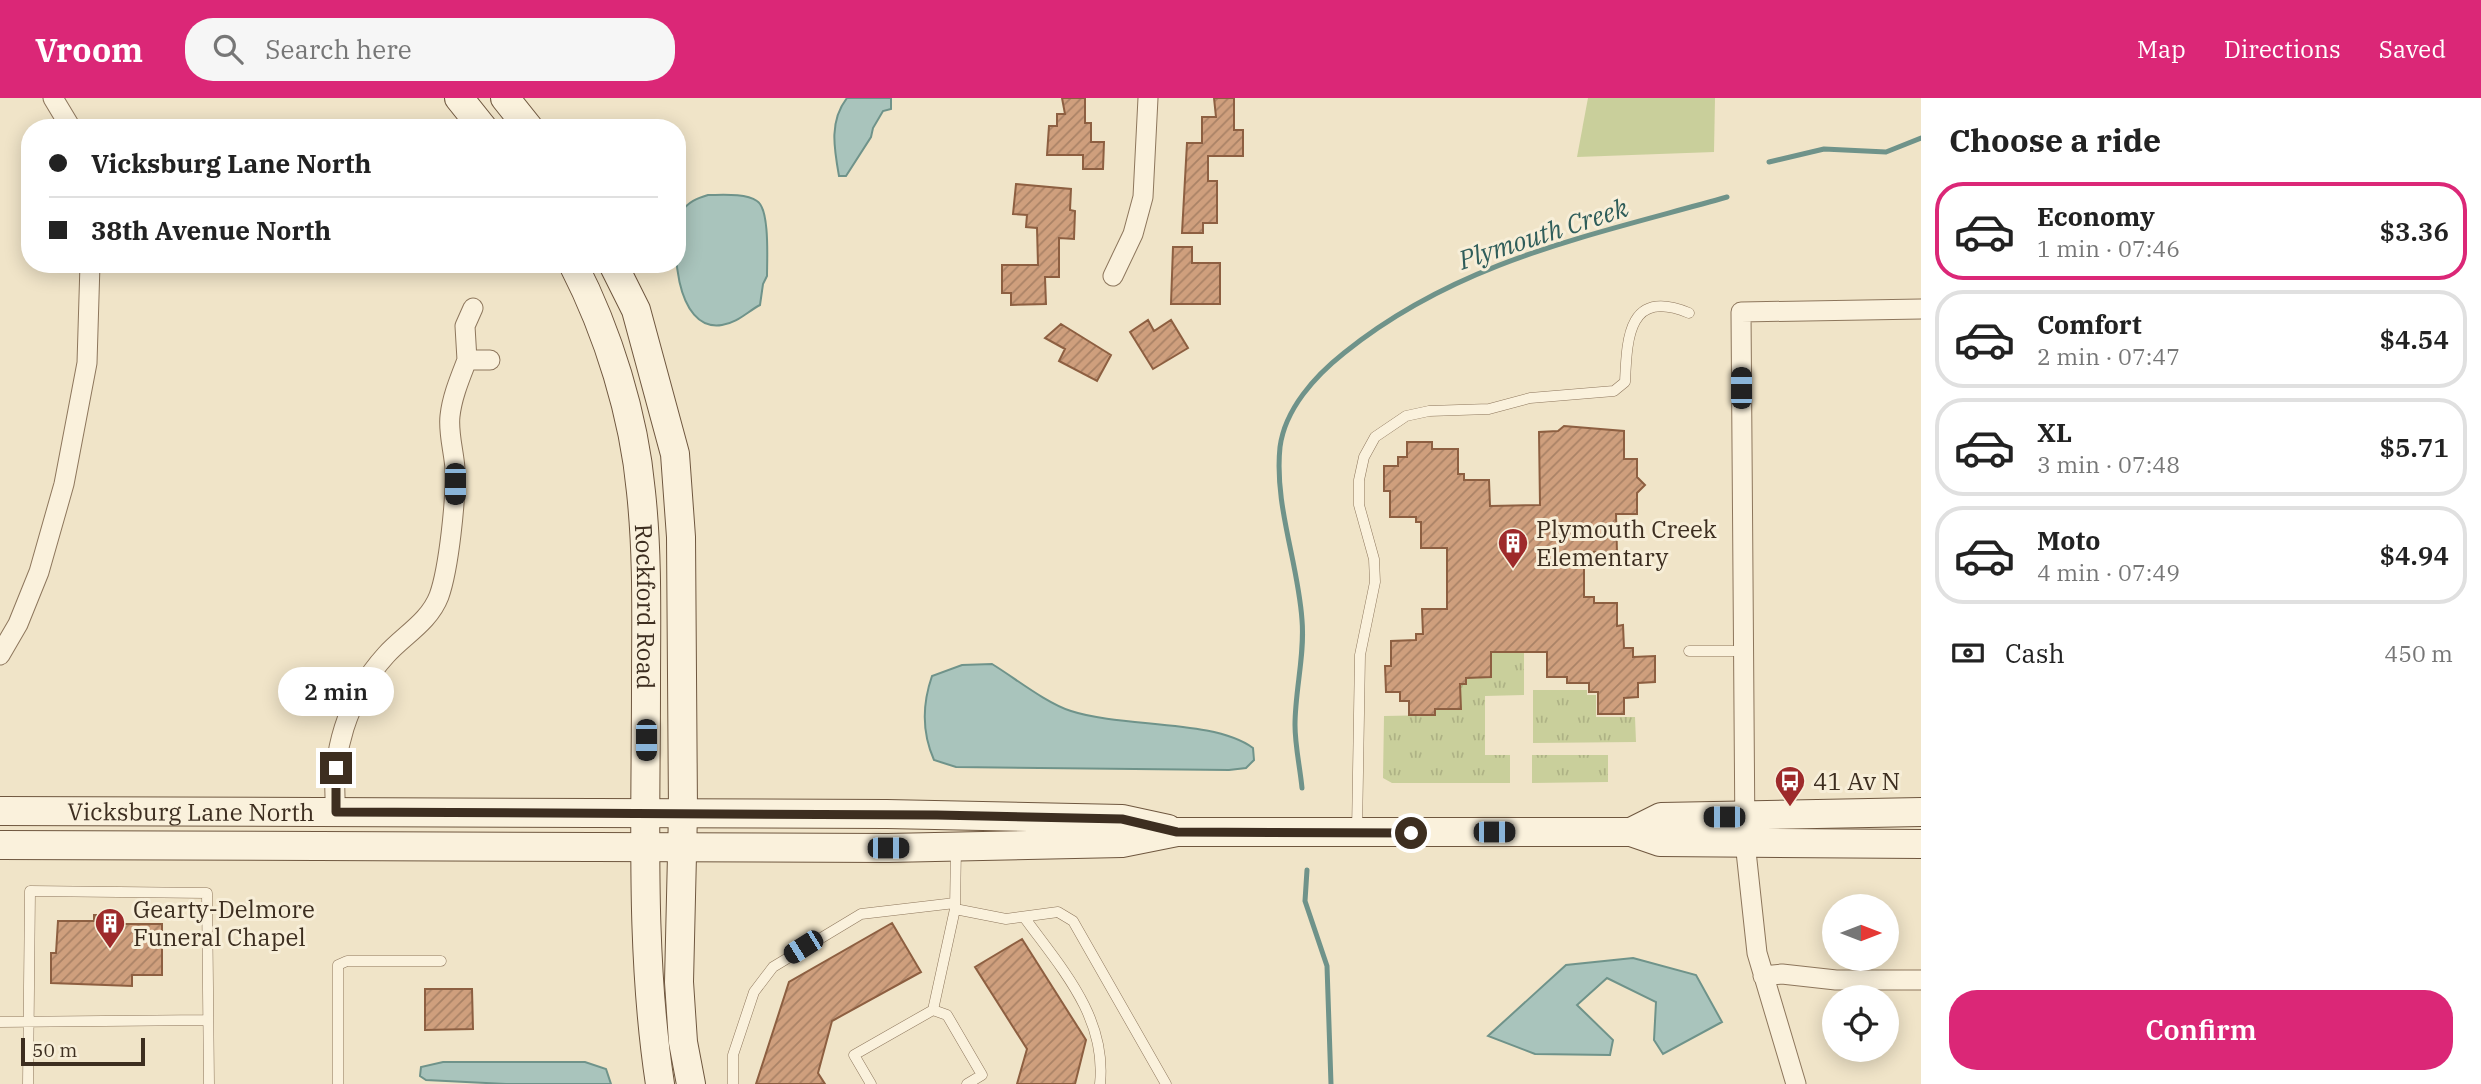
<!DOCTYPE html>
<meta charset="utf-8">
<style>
:root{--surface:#fff;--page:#f6f6f6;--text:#222;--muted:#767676;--line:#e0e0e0;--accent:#db2777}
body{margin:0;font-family:"IBM Plex Serif",serif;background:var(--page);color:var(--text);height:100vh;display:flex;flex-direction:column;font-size:26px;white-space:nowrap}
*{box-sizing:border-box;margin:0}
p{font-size:23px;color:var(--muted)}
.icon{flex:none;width:38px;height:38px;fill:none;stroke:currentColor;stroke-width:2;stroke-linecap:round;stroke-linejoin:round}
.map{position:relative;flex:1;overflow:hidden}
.side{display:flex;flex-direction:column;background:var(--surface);width:560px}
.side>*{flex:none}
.banner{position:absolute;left:21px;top:21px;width:665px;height:154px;border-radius:28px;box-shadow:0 4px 18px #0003;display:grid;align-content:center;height:154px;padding:0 28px;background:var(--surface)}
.needle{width:46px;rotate:90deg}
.controls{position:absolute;left:1822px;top:796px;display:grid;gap:14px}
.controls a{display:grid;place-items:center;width:77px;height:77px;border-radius:50%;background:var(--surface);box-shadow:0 4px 18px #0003;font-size:35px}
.scale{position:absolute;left:21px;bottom:18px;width:124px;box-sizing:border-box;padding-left:7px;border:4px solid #3d2e20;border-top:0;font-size:19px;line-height:24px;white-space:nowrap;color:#3d2e20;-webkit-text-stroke:5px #f7eed8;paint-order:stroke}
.end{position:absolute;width:32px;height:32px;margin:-16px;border:9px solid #3d2e20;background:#fff;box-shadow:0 0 0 4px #fff}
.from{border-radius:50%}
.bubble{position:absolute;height:49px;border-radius:24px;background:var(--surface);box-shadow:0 4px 18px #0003;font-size:23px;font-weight:600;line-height:49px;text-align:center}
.car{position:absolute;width:21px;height:42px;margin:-21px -10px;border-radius:9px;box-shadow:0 0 5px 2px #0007;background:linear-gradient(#222 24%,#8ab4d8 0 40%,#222 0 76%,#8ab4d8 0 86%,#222 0)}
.banner b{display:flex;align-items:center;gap:24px;height:66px;font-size:26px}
.banner b+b{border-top:2px solid var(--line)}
.banner i{width:18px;height:18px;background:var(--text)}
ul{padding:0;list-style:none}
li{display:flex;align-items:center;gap:21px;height:98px;margin:0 14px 10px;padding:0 14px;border:4px solid var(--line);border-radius:28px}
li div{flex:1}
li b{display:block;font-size:26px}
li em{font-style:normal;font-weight:600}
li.current{border-color:var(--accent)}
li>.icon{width:63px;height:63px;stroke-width:1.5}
h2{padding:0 28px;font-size:32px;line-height:84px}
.pay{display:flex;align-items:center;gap:18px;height:77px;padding:0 28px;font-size:26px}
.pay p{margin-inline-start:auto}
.primary-button{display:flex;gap:14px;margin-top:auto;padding:14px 28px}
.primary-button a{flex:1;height:80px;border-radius:28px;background:var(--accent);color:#fff;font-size:28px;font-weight:600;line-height:80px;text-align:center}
header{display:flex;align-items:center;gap:42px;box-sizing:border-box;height:98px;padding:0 35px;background:var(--accent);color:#fff}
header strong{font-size:33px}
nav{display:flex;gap:38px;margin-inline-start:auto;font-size:24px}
.search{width:490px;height:63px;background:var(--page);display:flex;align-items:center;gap:18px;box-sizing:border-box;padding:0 24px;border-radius:28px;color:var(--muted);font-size:26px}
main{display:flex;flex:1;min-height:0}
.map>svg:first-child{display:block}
.grass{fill:url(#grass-tufts)}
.pitch{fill:#c9cf9b}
.water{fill:#a9c4bc;stroke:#6f938a;stroke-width:2}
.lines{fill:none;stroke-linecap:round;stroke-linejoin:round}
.stream{stroke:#6f938a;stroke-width:5}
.building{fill:url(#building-hatch);stroke:#8d5f41;stroke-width:2}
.lane-casing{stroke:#8d765c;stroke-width:11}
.street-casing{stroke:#8d765c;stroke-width:21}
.secondary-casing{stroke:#6f573f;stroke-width:30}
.lane{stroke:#faf1dc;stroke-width:10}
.street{stroke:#faf1dc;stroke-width:19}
.secondary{stroke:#faf1dc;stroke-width:28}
.route{stroke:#3d2e20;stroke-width:9}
.labels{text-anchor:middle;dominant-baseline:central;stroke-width:6;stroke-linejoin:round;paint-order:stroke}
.poi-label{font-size:24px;fill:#3d2e20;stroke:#f7eed8;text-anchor:start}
.street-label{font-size:24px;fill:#3d2e20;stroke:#f7eed8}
.water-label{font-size:26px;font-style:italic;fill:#2f5d5a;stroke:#f7eed8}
</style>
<header>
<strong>Vroom</strong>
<div class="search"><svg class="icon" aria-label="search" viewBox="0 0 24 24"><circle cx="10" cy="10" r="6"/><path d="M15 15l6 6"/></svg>Search here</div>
<nav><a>Map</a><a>Directions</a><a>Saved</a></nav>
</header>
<main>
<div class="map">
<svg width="1921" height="986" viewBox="0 0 1921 986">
<defs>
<pattern id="grass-tufts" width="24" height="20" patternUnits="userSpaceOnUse" patternTransform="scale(1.75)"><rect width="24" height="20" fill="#c9cf9b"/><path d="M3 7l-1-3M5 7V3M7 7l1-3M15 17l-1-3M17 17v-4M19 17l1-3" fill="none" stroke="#aeb285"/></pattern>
<pattern id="building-hatch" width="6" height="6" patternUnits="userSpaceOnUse" patternTransform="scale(1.75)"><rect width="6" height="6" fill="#cf9f7d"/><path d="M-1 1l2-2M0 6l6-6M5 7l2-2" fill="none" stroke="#a98266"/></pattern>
</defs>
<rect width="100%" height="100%" fill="#f0e4c8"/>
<path class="grass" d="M1491 554H1524V597L1485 598V657H1510V685H1392L1383 680 1384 618 1435 617V611H1460V586L1466 580 1491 579Z
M1533 592H1587V597H1596V619H1635L1636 644 1533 645Z
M1532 657H1608V684L1532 685Z"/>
<path class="pitch" d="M1588 0H1715L1714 54 1577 59Z"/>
<path class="water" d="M847 0H891V11L883 13 873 30 871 39 846 78H839C834 50 829 23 847 0Z
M708 97C722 97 745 95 757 103 770 111 767 162 767 178L763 186 760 207C747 214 737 225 722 227 675 235 669 142 682 114 687 104 698 100 708 97Z
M992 566C1015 580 1046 605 1071 613 1123 630 1213 621 1253 650L1254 662 1246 670 1229 672 956 669 934 662C922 635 922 607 932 578L962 567Z
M1633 860 1696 877 1722 924 1663 956 1654 942 1656 904 1607 880 1577 907 1613 942 1610 957 1535 956 1488 938 1566 867Z
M443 964H585L606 971 611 986H506L426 982 420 978 421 969Z"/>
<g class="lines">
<path class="stream" d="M1769 64 1824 51 1886 54 1921 40
M1302 690C1300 669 1295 648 1295 627 1295 592 1305 557 1302 522 1298 464 1274 407 1280 349 1285 311 1315 278 1344 255 1458 163 1589 138 1727 99
M1307 772 1305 803 1327 868 1331 986"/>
</g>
<path class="building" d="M1062 0H1085V25H1091V44H1104L1103 71H1083V57H1047L1049 28H1057V16H1065Z
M1214 0H1234V32H1243V58H1208V83H1217V125H1203V135H1182L1187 45H1202V19H1216Z
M1016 86 1071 91 1070 112 1075 113 1074 141 1059 140V179H1045L1046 206 1011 207V195H1002V167H1038L1037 130 1026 129 1027 117 1013 116Z
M1173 149H1192V165H1220V206H1171Z
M1148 222 1154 233 1171 222 1188 250 1153 271 1130 234Z
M1061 226 1111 257 1097 283 1059 263 1065 251 1045 240Z
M1564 328 1624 333V361H1637V379L1645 387 1637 395V416H1616L1617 454H1594V461H1584V499H1594V505H1617V528L1623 527 1624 550H1633V559L1655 558V584L1638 585V599L1624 600V616H1598V594H1589V585H1567V579H1547V554H1491V579L1466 580V586H1460L1461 611H1435V617H1409V603H1400V594H1386L1385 568H1391V543L1416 542V536H1423L1422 511H1447V450H1421V424H1416V419H1390V393H1384V368H1398V359H1407V344H1432V351H1458V376H1464V382H1489L1490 408 1540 407 1539 334 1558 333Z
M94 817H118V826H162V877H132V888L51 885V855H56L58 823H94Z
M892 825 921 874 832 923 818 975 825 986H756L789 884Z
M1022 841 1086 942 1075 986H1017L1027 951 975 869Z
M425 891H472L473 931 425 932Z"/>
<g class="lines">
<g class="lane-casing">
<path id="lane" d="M1689 553H1742
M1357 733 1360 557 1375 484 1374 461 1359 407V382L1364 359 1375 339 1406 318 1429 313 1489 311 1530 300 1614 293 1625 284C1627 240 1628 190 1689 215
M956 749 955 811 1006 821 1058 814 1073 823 1166 986
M1024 819C1061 870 1107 919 1100 986
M933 912 947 917 982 977 967 986
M0 924 207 922
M28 986 30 793 207 795 209 986
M338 986V867L347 863H441
M733 986V957L754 894 773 869 861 816 955 805
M871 986 854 957 933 912 955 811"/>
</g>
<g class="street-casing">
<path id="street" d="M53 0 71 30
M1113 178 1133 136 1143 99 1148 0
M467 262 465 228 473 210
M0 557 18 526 39 474 64 386 87 265 90 166
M336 714C330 656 347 600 386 557 404 537 429 524 439 498 449 470 456 401 455 371 454 354 448 335 450 318 452 299 460 280 467 262H490
M1763 878 1782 876 1836 882H1921
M1796 986 1757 855 1745 744 1741 214 1921 211"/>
</g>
<g class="secondary-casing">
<g id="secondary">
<path d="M459 0 483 30"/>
<path d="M505 0 529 30"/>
<path id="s1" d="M573 166C608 234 634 317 641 394 648 459 646 524 646 589 646 721 640 855 660 986"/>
<path d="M613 166 636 212 675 356 681 439 683 714 679 884 683 944 691 986"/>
<path id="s2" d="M0 713 887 716 1122 721 1168 731"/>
<path d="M1631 734 1661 719 1921 714"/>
<path d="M0 747 888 750 1122 745 1177 734H1631L1660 744 1921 746"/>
</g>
</g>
<use href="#lane" class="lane"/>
<use href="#street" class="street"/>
<use href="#secondary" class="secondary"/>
</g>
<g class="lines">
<path class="route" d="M336 670V714L937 717 1122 721 1177 734 1411 735"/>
</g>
<defs>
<g id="building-pin" transform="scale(1.575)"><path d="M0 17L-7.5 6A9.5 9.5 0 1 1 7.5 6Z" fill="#9e2a2b" stroke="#f7eed8"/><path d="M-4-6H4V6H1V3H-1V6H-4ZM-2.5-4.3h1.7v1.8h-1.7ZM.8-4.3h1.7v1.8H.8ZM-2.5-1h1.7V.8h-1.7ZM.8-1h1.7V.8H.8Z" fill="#fff"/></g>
<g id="bus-pin" transform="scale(1.575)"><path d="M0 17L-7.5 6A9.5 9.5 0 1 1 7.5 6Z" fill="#9e2a2b" stroke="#f7eed8"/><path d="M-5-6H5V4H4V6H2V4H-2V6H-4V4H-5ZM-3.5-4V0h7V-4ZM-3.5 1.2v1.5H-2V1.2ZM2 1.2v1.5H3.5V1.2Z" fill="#fff"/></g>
</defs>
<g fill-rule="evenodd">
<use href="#building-pin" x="1513" y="445"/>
<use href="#bus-pin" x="1790" y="683"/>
<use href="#building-pin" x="110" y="825"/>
</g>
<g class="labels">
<g class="poi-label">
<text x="1536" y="431">Plymouth Creek<tspan x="1536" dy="28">Elementary</tspan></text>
<text x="1813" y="683">41 Av N</text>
<text x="133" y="811">Gearty-Delmore<tspan x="133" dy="28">Funeral Chapel</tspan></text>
</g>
<g class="street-label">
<text stroke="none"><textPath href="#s1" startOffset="354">Rockford Road</textPath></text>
<text stroke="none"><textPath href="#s2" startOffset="191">Vicksburg Lane North</textPath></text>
</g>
<g class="water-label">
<text transform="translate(1543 135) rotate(-18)">Plymouth Creek</text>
</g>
</g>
</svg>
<div class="controls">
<a><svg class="needle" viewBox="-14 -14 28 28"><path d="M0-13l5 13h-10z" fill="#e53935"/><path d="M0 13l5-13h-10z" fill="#767676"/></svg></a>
<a><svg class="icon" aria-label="locate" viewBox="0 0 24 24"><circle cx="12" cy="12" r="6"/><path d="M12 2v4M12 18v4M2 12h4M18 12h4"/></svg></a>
</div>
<div class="scale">50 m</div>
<i class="end from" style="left:1411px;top:735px"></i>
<i class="end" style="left:336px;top:670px"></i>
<div class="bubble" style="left:278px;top:569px;width:116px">2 min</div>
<i class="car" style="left:1741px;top:290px;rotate:0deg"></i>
<i class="car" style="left:455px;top:386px;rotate:180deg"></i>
<i class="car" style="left:646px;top:642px;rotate:180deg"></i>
<i class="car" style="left:1724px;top:719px;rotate:270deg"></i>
<i class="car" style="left:1494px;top:734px;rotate:90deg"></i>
<i class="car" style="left:888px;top:750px;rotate:90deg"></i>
<i class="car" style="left:803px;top:849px;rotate:238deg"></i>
<div class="banner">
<b><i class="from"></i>Vicksburg Lane North</b>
<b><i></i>38th Avenue North</b>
</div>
</div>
<section class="side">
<h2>Choose a ride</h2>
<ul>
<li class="current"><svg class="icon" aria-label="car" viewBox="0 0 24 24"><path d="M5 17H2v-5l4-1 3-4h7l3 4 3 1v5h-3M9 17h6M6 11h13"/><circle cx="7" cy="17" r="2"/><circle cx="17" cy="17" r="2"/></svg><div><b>Economy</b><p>1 min · 07:46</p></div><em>$3.36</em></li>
<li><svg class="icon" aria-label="car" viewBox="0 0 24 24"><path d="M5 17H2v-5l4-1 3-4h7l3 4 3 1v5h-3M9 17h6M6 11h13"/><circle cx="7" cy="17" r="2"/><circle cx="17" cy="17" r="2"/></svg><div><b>Comfort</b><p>2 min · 07:47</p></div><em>$4.54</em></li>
<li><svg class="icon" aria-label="car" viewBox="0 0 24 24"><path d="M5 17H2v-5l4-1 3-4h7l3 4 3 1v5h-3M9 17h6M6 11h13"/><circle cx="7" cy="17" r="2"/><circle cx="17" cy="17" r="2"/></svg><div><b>XL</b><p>3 min · 07:48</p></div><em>$5.71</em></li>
<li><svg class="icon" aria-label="car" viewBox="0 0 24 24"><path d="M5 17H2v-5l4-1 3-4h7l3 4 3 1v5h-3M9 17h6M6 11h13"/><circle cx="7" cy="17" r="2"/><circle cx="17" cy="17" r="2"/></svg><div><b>Moto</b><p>4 min · 07:49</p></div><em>$4.94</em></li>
</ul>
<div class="pay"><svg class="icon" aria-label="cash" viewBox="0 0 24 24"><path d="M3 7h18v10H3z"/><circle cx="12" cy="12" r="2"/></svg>Cash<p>450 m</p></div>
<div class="primary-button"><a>Confirm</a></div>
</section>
</main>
